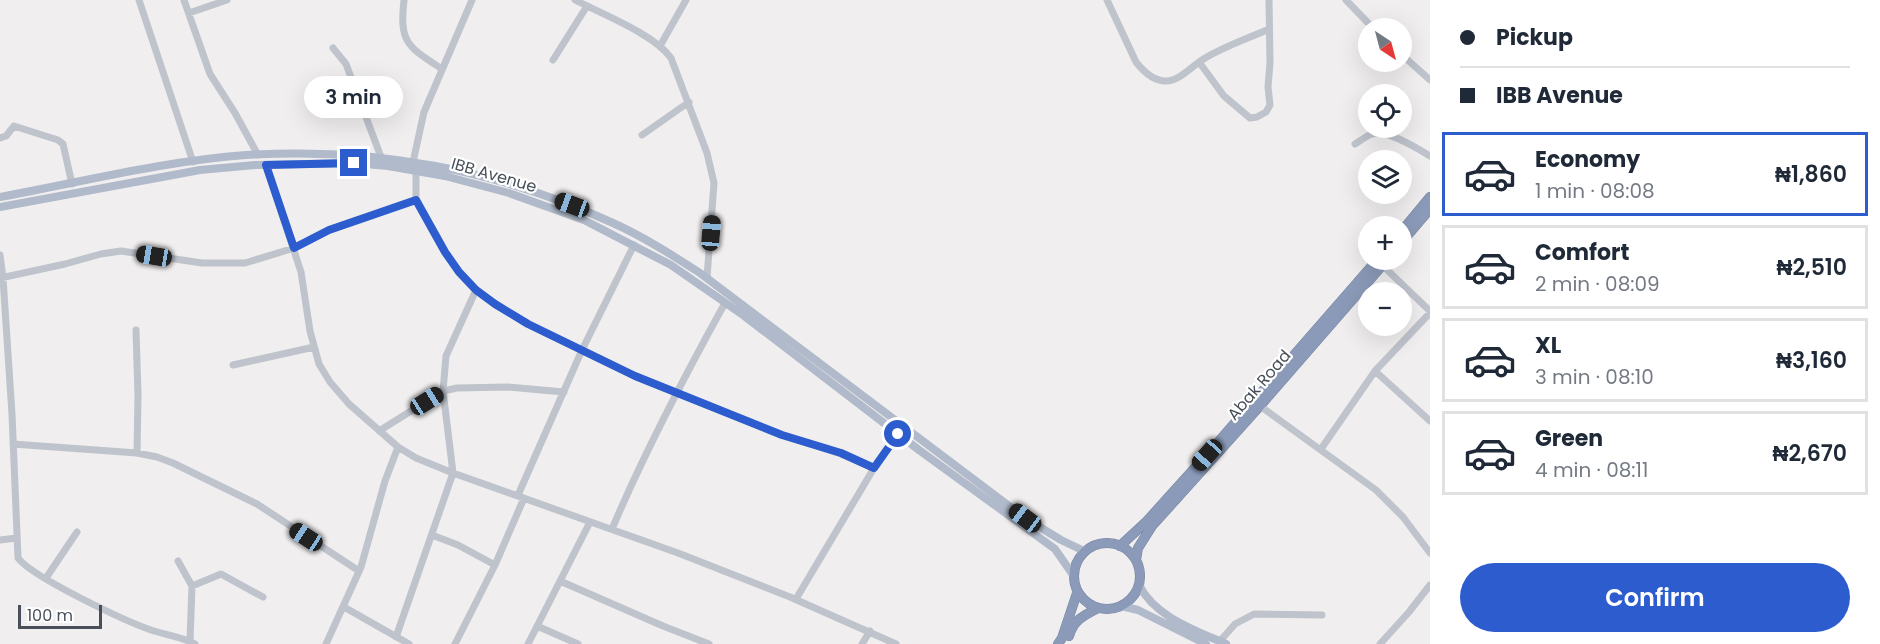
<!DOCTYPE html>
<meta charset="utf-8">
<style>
:root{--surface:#fff;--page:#f6f6f7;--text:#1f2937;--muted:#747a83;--line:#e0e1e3;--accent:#2c5ccd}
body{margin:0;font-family:Poppins,sans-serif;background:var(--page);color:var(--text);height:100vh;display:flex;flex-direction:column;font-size:22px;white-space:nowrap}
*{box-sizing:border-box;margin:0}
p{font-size:20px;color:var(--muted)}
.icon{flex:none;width:33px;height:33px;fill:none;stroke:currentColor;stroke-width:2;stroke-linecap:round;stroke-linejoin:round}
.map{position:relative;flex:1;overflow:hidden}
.panel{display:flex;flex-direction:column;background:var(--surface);width:450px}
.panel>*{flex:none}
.top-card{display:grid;align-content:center;height:132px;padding:0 30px;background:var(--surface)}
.needle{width:39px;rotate:144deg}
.controls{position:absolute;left:1358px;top:18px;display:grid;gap:12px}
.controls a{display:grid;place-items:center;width:54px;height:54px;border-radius:50%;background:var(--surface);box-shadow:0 6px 24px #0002;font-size:30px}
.scale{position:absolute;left:18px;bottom:15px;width:84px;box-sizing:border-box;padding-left:6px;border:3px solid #484f59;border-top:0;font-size:16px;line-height:21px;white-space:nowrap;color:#484f59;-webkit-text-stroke:4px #fff;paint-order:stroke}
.end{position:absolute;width:27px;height:27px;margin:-14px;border:8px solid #2c5ccd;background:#fff;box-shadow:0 0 0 3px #fff}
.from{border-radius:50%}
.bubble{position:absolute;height:42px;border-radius:21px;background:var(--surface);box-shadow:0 6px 24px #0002;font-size:20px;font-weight:600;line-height:42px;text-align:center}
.car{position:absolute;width:18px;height:36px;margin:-18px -9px;border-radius:8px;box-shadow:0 0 4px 2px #0007;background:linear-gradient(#222 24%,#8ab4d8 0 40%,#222 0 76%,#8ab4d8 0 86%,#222 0)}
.top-card b{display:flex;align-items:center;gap:21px;height:57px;font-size:22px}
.top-card b+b{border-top:2px solid var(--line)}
.top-card i{width:15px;height:15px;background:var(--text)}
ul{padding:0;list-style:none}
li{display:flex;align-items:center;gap:18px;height:84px;margin:0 12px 9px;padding:0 18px;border:3px solid var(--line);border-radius:0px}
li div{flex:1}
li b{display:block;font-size:22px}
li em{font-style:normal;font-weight:600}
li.on{border-color:var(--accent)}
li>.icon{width:54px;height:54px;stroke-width:1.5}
.primary-button{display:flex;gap:12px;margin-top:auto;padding:12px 30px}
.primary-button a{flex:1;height:69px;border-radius:36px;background:var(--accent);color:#fff;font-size:24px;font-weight:600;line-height:69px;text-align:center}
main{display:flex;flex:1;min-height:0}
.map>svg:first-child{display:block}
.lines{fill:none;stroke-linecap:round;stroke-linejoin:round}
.highway-casing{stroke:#7685a4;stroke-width:10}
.minor{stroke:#bec3cc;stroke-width:7}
.major{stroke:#b0baca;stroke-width:8}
.highway{stroke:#8b9ab8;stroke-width:9}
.route{stroke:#2c5ccd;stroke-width:8}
.labels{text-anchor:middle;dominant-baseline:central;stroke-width:4.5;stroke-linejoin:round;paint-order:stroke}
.street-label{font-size:16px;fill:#484f59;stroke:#fff}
</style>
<main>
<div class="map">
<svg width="1430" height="644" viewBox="0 0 1430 644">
<rect width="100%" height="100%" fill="#f0eeee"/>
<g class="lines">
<g class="highway-casing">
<path id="highway" d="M1401 232 1430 197
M1401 243 1430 209
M1074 576a33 33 0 1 1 66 0a33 33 0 1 1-66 0Z
M1120 546 1146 522 1219 441 1377 260
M1136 560 1138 548 1152 526 1260 406 1387 260
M1069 636C1074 619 1084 616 1098 608
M1058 644 1062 638 1077 593"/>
</g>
<path class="minor" d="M139 0 193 162
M184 0 210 74 235 113 258 155
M404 0C399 43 408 47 442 69
M575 0C602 14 654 34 671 58L707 153 714 183 707 278
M1107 0 1136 62C1143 71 1154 81 1166 81 1179 81 1191 67 1202 60 1222 47 1247 39 1269 29
M1346 0 1373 28
M189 13 227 0
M660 46 686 0
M333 48 346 64 381 157
M1401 54 1430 80
M553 60 587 6
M1199 62 1224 96 1250 118 1257 117 1266 112 1270 105 1268 87 1270 63 1269 0
M642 135 689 102
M0 138 6 136 14 126 58 140 63 144 72 184
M1355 144C1360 141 1366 136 1372 134 1387 129 1417 148 1430 156
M413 162 424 112 472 0
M266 165 301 272 310 331 319 364 330 382 349 404 398 447 416 458 453 473 678 553 790 597 896 644
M416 171V200L445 252 459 272 476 290 495 304 528 324 635 376 782 435 841 454 874 468
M0 255 3 278 12 414 18 558C32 577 125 621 151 630 166 635 182 637 195 644
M1382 265 1430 311
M0 278 65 264 101 254 121 251 202 263H245L294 248 329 230 416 200
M136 330 138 395 137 453
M233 365 314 347
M1375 371 1430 421
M1260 406 1376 490 1403 517 1430 553
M379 431 443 391 457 388 508 387 564 392
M13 444 137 453 157 457 173 463 257 504 359 571
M1321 449 1375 371 1430 313
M518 495 582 350 634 245
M612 529C645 451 684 377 725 303
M432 535 458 545 495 565
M0 540 17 538
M178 561 192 586 190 641
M46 578 77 532
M560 581 663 626 709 644
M192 586 221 574 263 597
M796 599 874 468 898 434
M344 607 409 644
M537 626 578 644
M396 637 453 473 443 391 446 356 476 290
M1220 641 1235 624 1254 614 1322 615
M326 644 361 567 385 481 398 447
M455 644 495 565 524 498
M528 644 590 522
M862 644 870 631
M1380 644 1409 612 1430 585"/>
<path class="major" d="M0 197C81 182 164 161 246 155 376 147 495 169 613 223 644 237 672 255 700 273L1025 518 1061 540 1084 551
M0 207 200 170 255 165 354 163 388 166 445 176 509 193 584 220 671 265 743 315 919 450 1055 549 1073 575
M1139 585C1155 617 1195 630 1226 644
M1121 606 1138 610 1206 644"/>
<use href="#highway" class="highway"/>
</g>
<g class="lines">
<path class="route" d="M354 163 266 165 294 248 329 230 416 200 445 252 459 272 476 290 495 304 528 324 635 376 782 435 841 453 874 468 898 434"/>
</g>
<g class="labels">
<g class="street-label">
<text transform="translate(494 175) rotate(16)">IBB Avenue</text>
<text transform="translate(1259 385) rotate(-49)">Abak Road</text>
</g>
</g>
</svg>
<div class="controls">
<a><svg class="needle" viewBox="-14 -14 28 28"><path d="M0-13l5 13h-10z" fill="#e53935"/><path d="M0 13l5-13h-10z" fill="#747a83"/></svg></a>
<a><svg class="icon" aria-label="locate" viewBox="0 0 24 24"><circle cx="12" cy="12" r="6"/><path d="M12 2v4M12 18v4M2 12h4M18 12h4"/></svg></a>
<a><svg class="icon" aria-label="layers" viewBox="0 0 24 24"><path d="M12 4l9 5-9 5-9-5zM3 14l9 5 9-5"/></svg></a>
<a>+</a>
<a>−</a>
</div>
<div class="scale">100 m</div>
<i class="end from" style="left:898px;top:434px"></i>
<i class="end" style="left:354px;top:163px"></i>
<div class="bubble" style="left:304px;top:76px;width:99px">3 min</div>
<i class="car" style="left:572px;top:205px;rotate:290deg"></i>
<i class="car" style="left:711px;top:233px;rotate:5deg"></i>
<i class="car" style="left:154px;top:256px;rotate:279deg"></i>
<i class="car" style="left:427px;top:401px;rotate:58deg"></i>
<i class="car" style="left:1207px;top:455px;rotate:222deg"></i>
<i class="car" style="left:1025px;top:518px;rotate:307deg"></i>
<i class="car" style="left:306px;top:537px;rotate:303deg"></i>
</div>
<section class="panel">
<div class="top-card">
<b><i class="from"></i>Pickup</b>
<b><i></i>IBB Avenue</b>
</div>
<ul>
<li class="on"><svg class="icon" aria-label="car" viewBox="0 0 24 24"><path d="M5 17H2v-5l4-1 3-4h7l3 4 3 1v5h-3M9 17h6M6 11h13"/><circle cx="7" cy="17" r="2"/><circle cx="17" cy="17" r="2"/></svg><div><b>Economy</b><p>1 min · 08:08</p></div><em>₦1,860</em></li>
<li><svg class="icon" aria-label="car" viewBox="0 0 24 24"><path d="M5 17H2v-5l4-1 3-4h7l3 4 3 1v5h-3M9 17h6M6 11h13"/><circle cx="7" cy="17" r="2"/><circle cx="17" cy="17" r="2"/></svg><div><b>Comfort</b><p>2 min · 08:09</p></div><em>₦2,510</em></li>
<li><svg class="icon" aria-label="car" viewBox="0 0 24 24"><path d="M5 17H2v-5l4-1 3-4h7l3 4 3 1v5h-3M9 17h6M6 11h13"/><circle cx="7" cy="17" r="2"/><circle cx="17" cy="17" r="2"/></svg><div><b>XL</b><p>3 min · 08:10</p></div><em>₦3,160</em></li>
<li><svg class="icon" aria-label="car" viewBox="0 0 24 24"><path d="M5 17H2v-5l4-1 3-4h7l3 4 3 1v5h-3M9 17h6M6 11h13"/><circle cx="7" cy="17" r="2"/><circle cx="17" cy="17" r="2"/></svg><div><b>Green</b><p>4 min · 08:11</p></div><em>₦2,670</em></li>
</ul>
<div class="primary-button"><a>Confirm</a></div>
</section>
</main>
